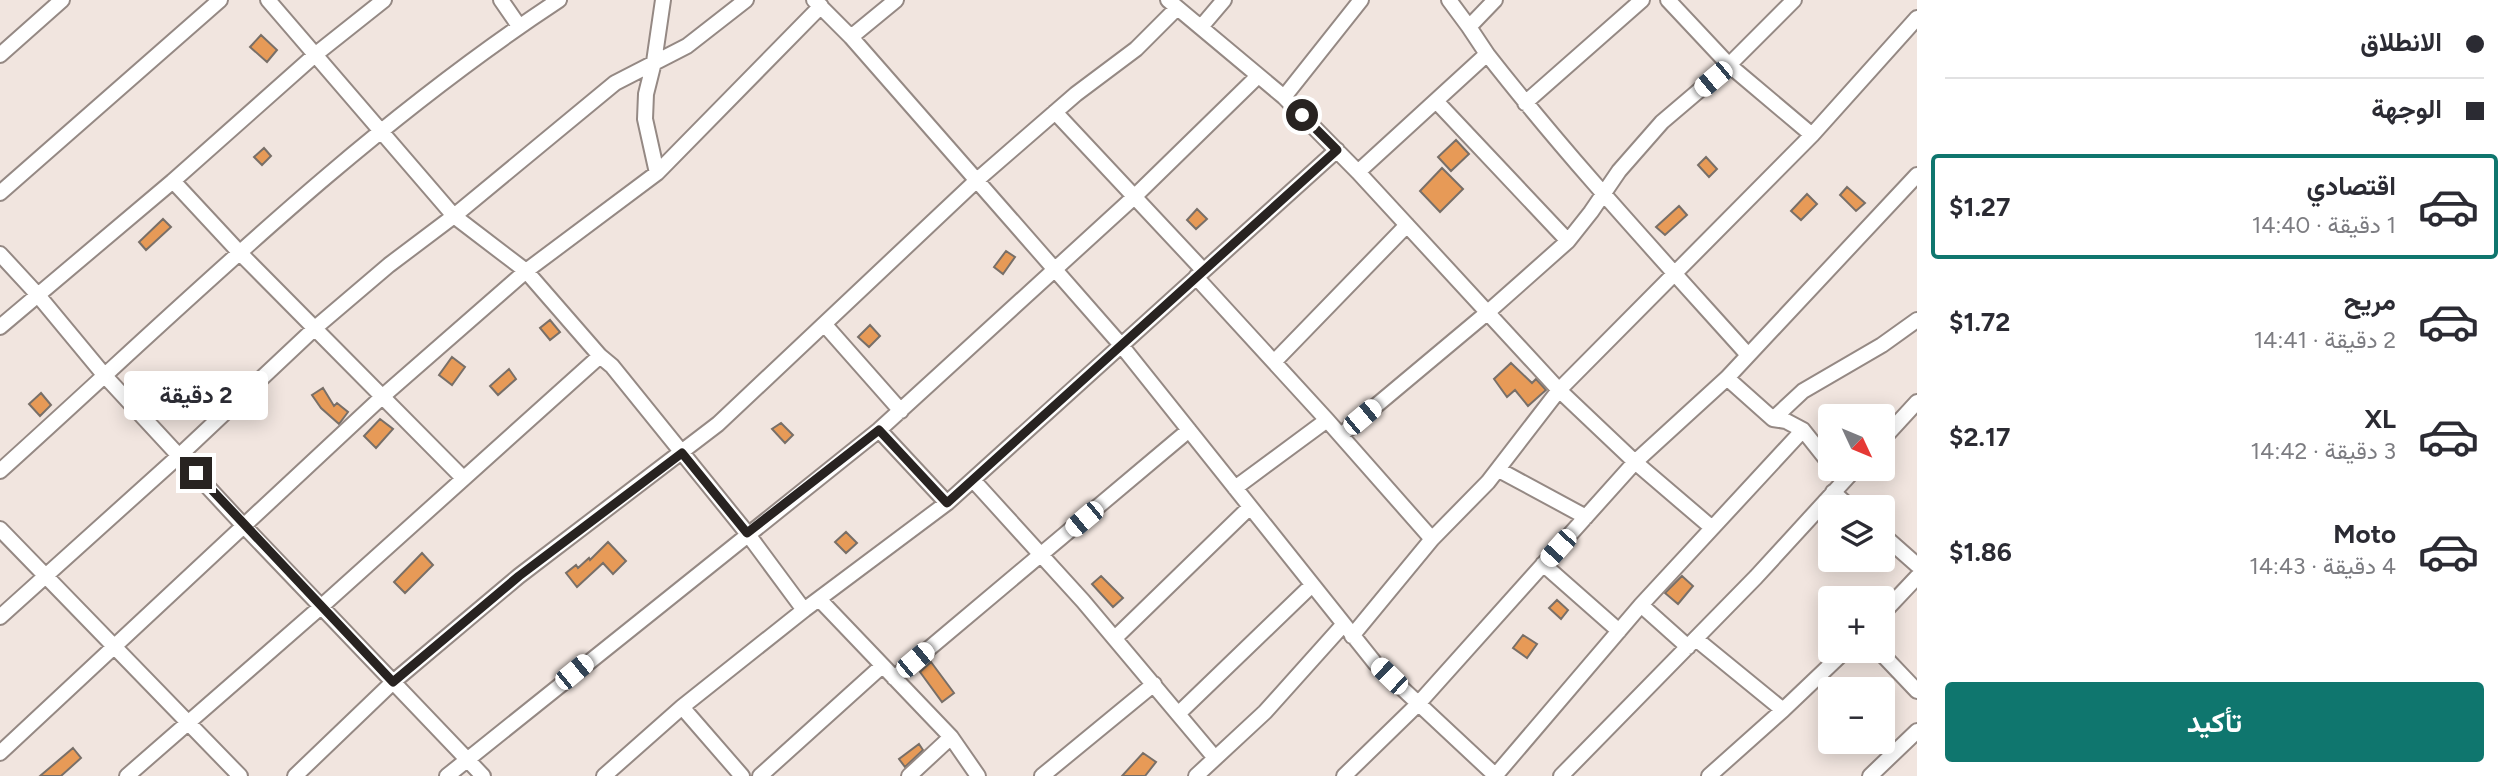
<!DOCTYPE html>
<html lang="ar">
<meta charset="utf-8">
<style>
:root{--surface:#fff;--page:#f7f7f7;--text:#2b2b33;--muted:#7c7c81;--line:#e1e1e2;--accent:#0f766e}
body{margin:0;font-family:Figtree,Vazirmatn,sans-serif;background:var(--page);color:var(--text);direction:rtl;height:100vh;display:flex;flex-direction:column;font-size:26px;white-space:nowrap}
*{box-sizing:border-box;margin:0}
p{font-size:23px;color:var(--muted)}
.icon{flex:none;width:38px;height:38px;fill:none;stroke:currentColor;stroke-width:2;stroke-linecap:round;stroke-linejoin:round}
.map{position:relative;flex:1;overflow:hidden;direction:ltr}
.details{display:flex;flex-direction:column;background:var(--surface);width:595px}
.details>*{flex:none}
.guide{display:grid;align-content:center;height:154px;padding:0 28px;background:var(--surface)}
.needle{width:46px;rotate:134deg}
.controls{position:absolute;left:1818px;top:404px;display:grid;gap:14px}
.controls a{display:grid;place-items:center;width:77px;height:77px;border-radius:7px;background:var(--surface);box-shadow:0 4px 18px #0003;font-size:35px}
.end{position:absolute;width:32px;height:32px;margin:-16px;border:9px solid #282321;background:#fff;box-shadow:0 0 0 4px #fff}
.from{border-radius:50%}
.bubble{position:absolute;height:49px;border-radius:7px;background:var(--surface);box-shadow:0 4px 18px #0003;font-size:23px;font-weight:700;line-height:49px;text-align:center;direction:rtl}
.car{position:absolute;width:21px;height:42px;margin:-21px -10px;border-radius:9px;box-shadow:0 0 5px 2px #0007;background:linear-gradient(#fff 24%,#345 0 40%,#fff 0 76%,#345 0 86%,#fff 0)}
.guide b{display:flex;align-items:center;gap:24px;height:66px;font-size:26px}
.guide b+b{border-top:2px solid var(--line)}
.guide i{width:18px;height:18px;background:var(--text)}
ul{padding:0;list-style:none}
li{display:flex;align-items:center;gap:21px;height:105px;margin:0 14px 10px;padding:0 14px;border:4px solid transparent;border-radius:7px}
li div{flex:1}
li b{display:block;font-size:26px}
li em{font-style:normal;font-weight:700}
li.active{border-color:var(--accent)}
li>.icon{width:63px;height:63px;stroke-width:1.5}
.button{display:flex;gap:14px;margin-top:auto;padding:14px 28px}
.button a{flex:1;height:80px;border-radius:7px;background:var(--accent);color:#fff;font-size:28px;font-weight:700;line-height:80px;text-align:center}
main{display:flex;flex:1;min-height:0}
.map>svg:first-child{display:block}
.building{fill:#e79a57;stroke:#786f68;stroke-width:2}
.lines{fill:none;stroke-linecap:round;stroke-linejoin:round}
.street-casing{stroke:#958984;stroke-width:18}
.street{stroke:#fff;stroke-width:14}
.route{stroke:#282321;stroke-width:9}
</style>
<main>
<section class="details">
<div class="guide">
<b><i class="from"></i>الانطلاق</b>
<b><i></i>الوجهة</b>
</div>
<ul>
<li class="active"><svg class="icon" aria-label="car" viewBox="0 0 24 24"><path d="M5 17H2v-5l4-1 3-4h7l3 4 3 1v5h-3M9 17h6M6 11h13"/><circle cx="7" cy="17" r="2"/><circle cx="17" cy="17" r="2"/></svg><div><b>اقتصادي</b><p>1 دقيقة · 14:40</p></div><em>$1.27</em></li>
<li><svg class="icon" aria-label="car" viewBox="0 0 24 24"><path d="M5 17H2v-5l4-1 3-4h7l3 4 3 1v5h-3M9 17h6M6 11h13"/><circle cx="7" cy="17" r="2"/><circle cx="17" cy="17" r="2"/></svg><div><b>مريح</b><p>2 دقيقة · 14:41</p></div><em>$1.72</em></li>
<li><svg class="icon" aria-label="car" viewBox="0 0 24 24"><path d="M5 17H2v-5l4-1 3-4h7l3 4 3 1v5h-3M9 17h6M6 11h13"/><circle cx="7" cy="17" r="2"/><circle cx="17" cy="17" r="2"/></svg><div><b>XL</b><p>3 دقيقة · 14:42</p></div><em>$2.17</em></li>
<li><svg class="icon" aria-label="car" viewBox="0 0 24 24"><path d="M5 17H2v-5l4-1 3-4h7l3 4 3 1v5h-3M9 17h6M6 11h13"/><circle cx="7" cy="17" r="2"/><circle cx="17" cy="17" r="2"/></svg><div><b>Moto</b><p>4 دقيقة · 14:43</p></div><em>$1.86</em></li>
</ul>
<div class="button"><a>تأكيد</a></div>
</section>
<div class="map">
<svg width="1917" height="776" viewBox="0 0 1917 776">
<rect width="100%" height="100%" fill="#f1e5df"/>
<path class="building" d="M261 35 277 50 267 62 250 47Z
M1456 140 1469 154 1451 171 1438 157Z
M264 148 271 156 262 165 254 157Z
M1706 157 1717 169 1709 177 1698 165Z
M1442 168 1463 189 1440 212 1420 191Z
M1847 187 1865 203 1856 211 1840 195Z
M1807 194 1817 204 1801 220 1791 211Z
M1679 206 1687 215 1665 235 1656 227Z
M1197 209 1207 219 1196 229 1187 220Z
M163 219 171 227 146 250 139 242Z
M1006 251 1015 257 1003 274 994 267Z
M550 320 560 332 550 340 540 328Z
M870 325 880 336 869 347 858 337Z
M452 357 465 367 452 385 439 375Z
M1511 363 1532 383 1536 379 1546 390 1528 406 1515 390 1507 397 1494 379Z
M509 369 516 379 498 395 490 386Z
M323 388 334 406 337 403 348 412 339 424 321 408 312 395Z
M41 393 51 405 40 416 29 404Z
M380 419 393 429 376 448 364 436Z
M781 423 793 435 785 443 772 429Z
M846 532 857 543 846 553 835 542Z
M608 542 626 561 613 574 603 563 577 587 566 573 576 565 578 568 589 558 590 560Z
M422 553 433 565 405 593 394 582Z
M1101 576 1123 598 1113 607 1092 584Z
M1682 576 1693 586 1678 604 1665 593Z
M1557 600 1568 610 1561 619 1549 608Z
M1523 635 1537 644 1527 658 1513 648Z
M931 662 954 693 942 702 920 672Z
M919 744 923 750 905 767 899 759Z
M73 748 81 758 61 776H40Z
M1143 753 1156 762 1145 776H1122Z"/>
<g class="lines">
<g class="street-casing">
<path id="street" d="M268 0 454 216 526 271 600 356 612 366 747 533 804 610
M501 0 519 26
M814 0 851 37 1121 345 1375 663 1496 776
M1168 0 1284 97 1358 172 1559 390 1635 462 1711 527
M1449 0 1469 27
M1668 0 1729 65 1812 135
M1201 27 1224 0
M851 37 896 0
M1487 54C1569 159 1659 256 1748 355
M0 55 62 0
M1284 97 1361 0
M1436 101 1568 241
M1525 103 1642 0
M1055 112 1203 270
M1358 172 1487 54 1469 27 1495 0
M657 173 645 119 646 94 654 62 663 0
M173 181 239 252 463 478
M0 193 220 0
M0 254 37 294 105 376 244 526 483 776
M1196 277 1327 420 1432 539
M825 325 901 411
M0 327 173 181 316 54 384 0
M1274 362 1407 225
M1727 378 1773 419 1786 421 1803 430 1830 464
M1773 419 1803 391 1882 345 1917 320
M879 430 947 503
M1341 435 1488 312 1568 241 1591 212 1619 171 1662 122 1729 65 1794 0
M1883 439 1917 402
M1499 470 1586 517
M0 471C181 308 355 134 559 0
M973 480 1083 601 1215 758
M1235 488 1327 420
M1833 492 1851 508
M0 529 240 776
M1883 535 1917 565
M1543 564 1619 631
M819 599 951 737 978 776
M1641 605 1688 647
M1883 613 1917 577
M0 617 180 455 315 328 389 265 454 216 615 83 687 46 746 0
M1352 636 1432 539 1488 482 1559 390 1812 135 1917 18
M1115 638 1250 507
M1696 639 1783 710
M1879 651 1917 691
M894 678 1189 430
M682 707 742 776
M1178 714 1311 586
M0 753 383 396 526 271 657 173 821 6
M127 776 323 605 600 356
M295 776 393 682 519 576 718 424 977 180 1076 94 1136 49 1177 8
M447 776 879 430 1133 198 1258 76
M604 776 682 707 804 610 947 503 1337 150
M760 776 882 666
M909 776 951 737
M1042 776 1154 684
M1196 776 1265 712 1343 625
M1344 776 1418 704 1635 462 1727 378 1917 175
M1495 776 1641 605 1803 430
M1561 776 1756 577 1855 469
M1709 776 1783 710 1845 651
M1870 776 1917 731"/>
</g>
<use href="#street" class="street"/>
</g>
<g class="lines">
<path class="route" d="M196 473 393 682 519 576 682 453 747 533 879 430 947 503 1337 150 1302 115"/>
</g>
</svg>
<div class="controls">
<a><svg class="needle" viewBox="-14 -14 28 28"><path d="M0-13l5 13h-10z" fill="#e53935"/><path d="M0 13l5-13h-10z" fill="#7c7c81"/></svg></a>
<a><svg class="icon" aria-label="layers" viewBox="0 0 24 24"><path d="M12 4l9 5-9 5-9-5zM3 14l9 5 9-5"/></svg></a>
<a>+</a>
<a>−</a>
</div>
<i class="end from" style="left:1302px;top:115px"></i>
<i class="end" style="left:196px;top:473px"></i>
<div class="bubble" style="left:124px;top:371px;width:144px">2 دقيقة</div>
<i class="car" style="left:1713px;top:79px;rotate:230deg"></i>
<i class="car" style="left:1362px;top:417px;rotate:50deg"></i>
<i class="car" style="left:1084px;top:519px;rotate:230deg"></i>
<i class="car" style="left:1558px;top:548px;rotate:222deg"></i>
<i class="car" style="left:915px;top:660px;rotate:50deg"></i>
<i class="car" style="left:574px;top:672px;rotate:51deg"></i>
<i class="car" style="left:1389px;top:676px;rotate:314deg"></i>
</div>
</main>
